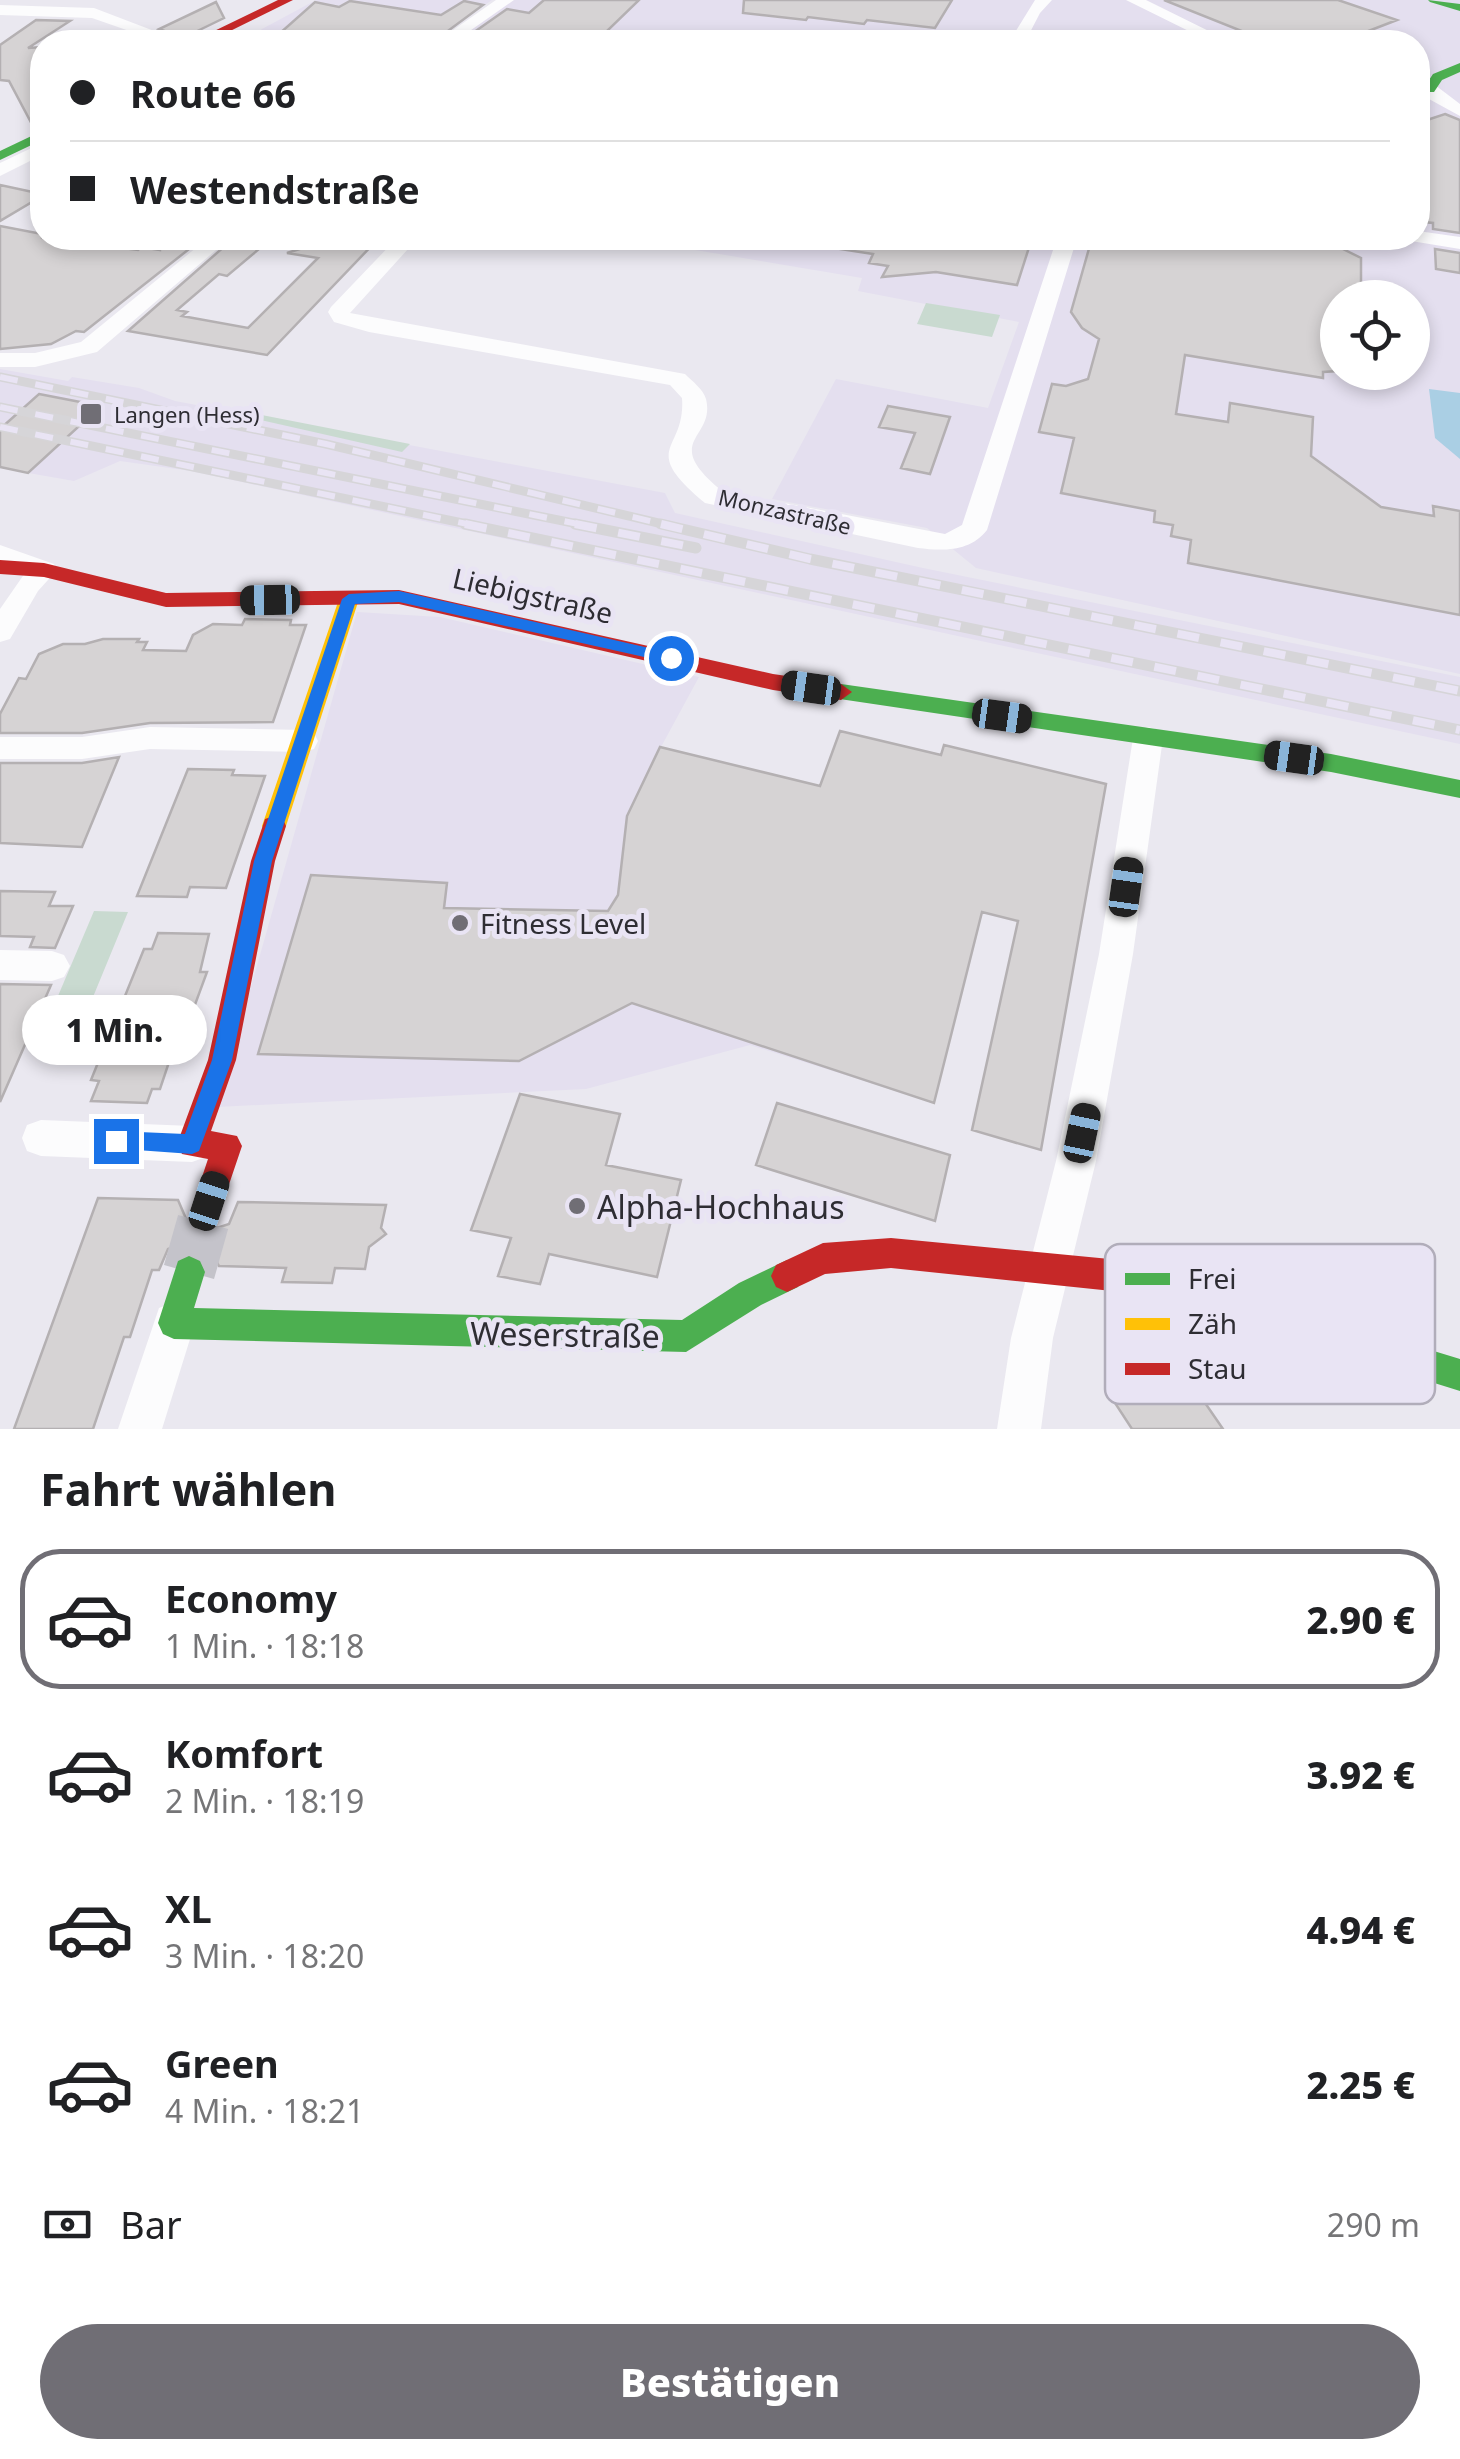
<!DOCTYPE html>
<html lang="de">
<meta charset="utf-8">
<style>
:root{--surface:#fff;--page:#f6f6f6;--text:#202124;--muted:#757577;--line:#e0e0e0;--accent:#706e75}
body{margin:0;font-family:"Noto Sans",sans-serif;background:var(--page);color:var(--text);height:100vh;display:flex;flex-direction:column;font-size:38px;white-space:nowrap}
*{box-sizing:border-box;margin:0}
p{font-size:32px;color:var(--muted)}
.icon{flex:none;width:55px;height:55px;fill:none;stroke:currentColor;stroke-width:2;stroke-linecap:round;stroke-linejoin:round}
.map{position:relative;height:1429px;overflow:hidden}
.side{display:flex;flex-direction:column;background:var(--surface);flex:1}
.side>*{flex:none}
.banner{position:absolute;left:30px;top:30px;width:1400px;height:220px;border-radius:40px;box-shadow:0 5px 15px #0003;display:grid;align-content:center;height:220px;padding:0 40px;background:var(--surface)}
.fabs{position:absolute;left:1320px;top:280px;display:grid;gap:20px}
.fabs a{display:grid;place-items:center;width:110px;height:110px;border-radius:50%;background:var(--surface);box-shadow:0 5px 15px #0003;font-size:50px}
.end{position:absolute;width:45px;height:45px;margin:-22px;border:12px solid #1a73e8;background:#fff;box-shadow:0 0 0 5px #fff}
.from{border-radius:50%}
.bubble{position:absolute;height:70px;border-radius:35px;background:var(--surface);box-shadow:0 5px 15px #0003;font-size:32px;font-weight:800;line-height:70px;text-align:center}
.car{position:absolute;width:30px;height:60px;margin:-30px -15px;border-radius:12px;box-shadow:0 0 8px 2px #0007;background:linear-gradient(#222 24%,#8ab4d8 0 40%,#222 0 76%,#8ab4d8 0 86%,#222 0)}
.banner b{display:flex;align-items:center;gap:35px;height:95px;font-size:38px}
.banner b+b{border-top:2px solid var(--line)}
.banner i{width:25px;height:25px;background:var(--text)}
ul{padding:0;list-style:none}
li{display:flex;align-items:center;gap:30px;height:140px;margin:0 20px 15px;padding:0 20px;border:5px solid transparent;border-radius:40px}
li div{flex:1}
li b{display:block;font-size:38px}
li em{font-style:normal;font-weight:800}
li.on{border-color:var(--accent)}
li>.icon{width:90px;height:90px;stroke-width:1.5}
h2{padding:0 40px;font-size:45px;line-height:120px}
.pay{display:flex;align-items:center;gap:25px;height:110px;padding:0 40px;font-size:38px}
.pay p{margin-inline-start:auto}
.cta{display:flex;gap:20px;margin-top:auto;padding:20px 40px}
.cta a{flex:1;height:115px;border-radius:60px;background:var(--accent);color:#fff;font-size:40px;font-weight:800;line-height:115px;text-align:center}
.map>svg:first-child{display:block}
.built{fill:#e4dfef;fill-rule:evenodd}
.green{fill:#c9dad0}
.water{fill:#aacfe4}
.building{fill:#d6d3d4;stroke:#b4b0b2;stroke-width:2.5}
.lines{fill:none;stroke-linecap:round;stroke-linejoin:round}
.secondary-tunnel{stroke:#c4c3ca;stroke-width:52;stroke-dasharray:52 26;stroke-linecap:butt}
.street{fill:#fcfcfd;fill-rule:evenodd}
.fast{fill:#4caf50;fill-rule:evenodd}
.slow{fill:#ffc107;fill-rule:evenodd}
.jam{fill:#c62828;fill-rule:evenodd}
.rail-far1-casing{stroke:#d6d5d8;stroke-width:9}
.rail-casing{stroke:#d6d5d8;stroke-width:11}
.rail-far1{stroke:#e9e4f4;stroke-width:6;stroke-dasharray:18;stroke-linecap:butt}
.rail{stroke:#e9e4f4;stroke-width:8;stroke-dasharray:22;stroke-linecap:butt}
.route{fill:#1a73e8}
.poi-dot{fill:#706e75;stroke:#e9e4f4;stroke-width:4}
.labels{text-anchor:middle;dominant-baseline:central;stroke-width:10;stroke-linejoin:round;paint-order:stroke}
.far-poi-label{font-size:22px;fill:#2e2d33;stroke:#e9e4f4;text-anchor:start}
.far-street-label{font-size:22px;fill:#2e2d33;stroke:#e9e4f4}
.street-label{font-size:28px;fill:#2e2d33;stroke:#e9e4f4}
.poi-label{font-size:28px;fill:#2e2d33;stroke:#e9e4f4;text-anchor:start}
.near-poi-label{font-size:32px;fill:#2e2d33;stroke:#e9e4f4;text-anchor:start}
.near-street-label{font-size:32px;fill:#2e2d33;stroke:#e9e4f4}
.key{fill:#e9e4f4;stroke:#b1adba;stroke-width:2.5}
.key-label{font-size:28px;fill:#2e2d33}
</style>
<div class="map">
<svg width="1460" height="1429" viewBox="0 0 1460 1429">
<rect width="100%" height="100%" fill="#eae8f0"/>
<path class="built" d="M316 0H492L431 42H252V37L262 29Z
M506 0H1460V674L976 568 927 528 772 499 836 379 988 408 1019 322 858 291 862 278 624 238H1418V42H443ZM1338 298H1412V372H1338Z
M0 369 68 381 72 377 139 388 175 401 665 493 675 513 923 568 1460 677V744L191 471 120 461 74 481 0 468Z
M357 612 440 617 699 677 661 747 1003 832 934 1103 750 1045 586 1089 217 1107Z"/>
<path class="green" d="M926 303 1000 315 992 337 917 324Z
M201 403 410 444 402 452 199 406Z
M94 911 128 912 93 997 58 996Z"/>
<path class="water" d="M1429 389 1460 393V459L1435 438Z"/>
<path class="building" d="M544 0H639L604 34 591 32V42H460L507 9 529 13Z
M744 0H952L935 28 867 20 864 24 808 17 806 20 743 13Z
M1164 0H1338L1397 20 1340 42H1269Z
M350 1 441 15 464 1 483 5 433 42 366 32 352 40 312 36 298 42H270L315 2 339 7Z
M216 2 224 18 183 38 159 29Z
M36 20 70 21 28 48 42 47V124L34 128 9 81 0 80V45Z
M1445 114 1460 120V233L1433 229V223L1423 222 1418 123Z
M0 185 42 194V196L0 221Z
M0 226 42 234V238L138 250 141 247 160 250 161 238H203L84 332 76 331 51 344 0 349Z
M234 238H272L227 276 219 274 177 310 187 312 182 316 248 328 318 258 287 253 328 240 379 238 267 355 128 331Z
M841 238H1032L1017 285 936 272 882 277 888 266 869 263 873 254 840 249Z
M1092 238H1328L1329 242 1361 258V298H1338V371L1323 372V378L1185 355 1176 414 1228 422 1230 403 1313 417 1311 456 1381 507 1434 516 1433 506 1460 511V615L1188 563 1191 540 1171 536 1173 525 1154 522 1155 511 1061 493 1074 438 1039 432 1052 384 1066 386 1088 379 1099 339 1082 328 1071 312Z
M1435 249 1460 253V273L1436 269Z
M39 394 101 406 28 473 0 467V429Z
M888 406 950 417 930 474 901 468 915 433 879 427Z
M245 619 291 620 290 625H306L273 722 150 723 82 733H0V714L19 678 26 679 39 654 63 644H85L103 639H139L137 642H147L143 650 186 651 193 635 213 624 242 625Z
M840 731 941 755 944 745 1106 784 1041 1150 972 1130 1018 921 982 912 934 1103 632 1003 519 1061 258 1054 311 875 447 883 444 908 608 911 618 895 627 816 660 747 820 786Z
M119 757 82 847 0 843V763H82Z
M188 769 234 770 232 775 265 776 226 888 190 887 187 897 137 896Z
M0 891 55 892 49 906H73L55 948 30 947 34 937 0 936Z
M158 933 209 934 200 972H207L175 1059H170L160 1089H152L147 1103 91 1101 99 1081 91 1080 144 949H152Z
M0 984 51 985 0 1102Z
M520 1094 620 1114 606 1165 681 1180 657 1277 549 1254 540 1284 498 1276 511 1238 471 1230Z
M777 1103 950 1155 935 1221 756 1165Z
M98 1198 178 1200 187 1221 208 1231 229 1224 238 1202 386 1205 381 1228 386 1234 369 1247 365 1269 335 1268 332 1283 282 1282 286 1268 219 1266 210 1249 190 1241 168 1249 159 1270H152L130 1337H124L93 1429H14Z
M1179 1365 1223 1429H1132L1115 1403Z"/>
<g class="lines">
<path class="secondary-tunnel" d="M189 1272 209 1201"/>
<path class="street" d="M496 0H514L454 42H436Z
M1035 0H1052L1040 13 1025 42H1009Z
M1126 0H1146L1231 42H1211Z
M0 5 94 8 183 42H161L92 18 0 15Z
M1418 83 1435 85 1460 104V116L1418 93Z
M42 143V155L0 176V163Z
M1418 231 1460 237V249L1411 241 1408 238H1418Z
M208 238H230L97 352 35 367H0V353H35L81 342Z
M397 238H418L350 313 685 374C692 381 703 389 706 399 716 440 659 439 722 491L945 534 962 525 1057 238H1077L987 530C970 552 943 551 918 548L705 503C637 446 686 453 682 398L670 385 369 332 334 322 328 312 331 307Z
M0 545 54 564 57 570 38 591 10 639 0 642V609L25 573 0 564Z
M150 727 303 730 314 733 318 741 314 749 303 752 150 749 82 759H0V737H82Z
M1148 727 1159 730 1163 738 1133 954 1096 1161 1053 1338 1041 1429H997L1011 1338 1056 1161 1099 954 1133 738 1137 730Z
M0 950 52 951 64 955 70 966 64 977 52 981 0 980Z
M41 1120 192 1126 206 1131 211 1144 206 1157 192 1162 41 1156 27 1151 22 1138 27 1125Z
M174 1302 189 1308 195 1323 162 1429H118L159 1308Z"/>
<path class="fast" d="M1428 0 1460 4V11L1430 2Z
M1460 63V72L1442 80 1434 92H1424L1423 89 1433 74Z
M42 131V140L0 160V151Z
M841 684 1331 754 1460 780V798L1331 772 833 698 830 692 833 686Z
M189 1256 200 1261 205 1272 194 1308 682 1320 739 1283 787 1260 798 1265 803 1276 798 1287 761 1305 686 1352 174 1339 163 1334 158 1323 178 1261Z
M1237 1291 1460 1359V1391L1226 1318 1221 1307 1226 1296Z"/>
<path class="slow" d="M349 592 359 599 286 826 283 833H265L262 826 339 599Z"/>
<path class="jam" d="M278 0H293L218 37 208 34Z
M0 560 44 563 166 593 399 590 773 674 841 684 852 692 841 700 773 690 399 604 166 607 44 577 0 574Z
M274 816 283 819 286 826 275 861 236 1060 211 1131 237 1136 242 1146 220 1211 209 1216 198 1211 194 1201 208 1159 182 1154 177 1144 208 1060 251 861 265 819Z
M891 1238 1141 1262 1237 1291 1248 1296 1253 1307 1248 1318 1237 1323 1141 1294 891 1268 825 1274 787 1292 776 1287 771 1276 776 1265 823 1243Z"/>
<g class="rail-far1-casing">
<path id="rail-far1" d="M0 377 326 444 671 526
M0 407 588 526
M0 427 477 526"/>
</g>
<g class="rail-casing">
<path id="rail" d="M465 524 1460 730
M575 524 696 548
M661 524 810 559 1460 691"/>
</g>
<use href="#rail-far1" class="rail-far1"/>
<use href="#rail" class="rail"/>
</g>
<path class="route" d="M399 591 671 653 679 658 671 663 399 602 355 604 272 861 232 1060 199 1151 192 1154 109 1148 106 1141 109 1134 116 1131 185 1134 212 1060 254 861 342 599 349 594Z"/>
<g class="poi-dot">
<rect x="79" y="402" width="24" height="24" rx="5"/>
<circle cx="460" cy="923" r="10"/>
<circle cx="577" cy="1206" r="10"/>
</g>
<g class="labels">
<g class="far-poi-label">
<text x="114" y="414">Langen (Hess)</text>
</g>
<g class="far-street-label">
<text transform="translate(785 511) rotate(13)">Monzastraße</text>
</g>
<g class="street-label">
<text transform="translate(533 595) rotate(13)">Liebigstraße</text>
</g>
<g class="poi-label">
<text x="480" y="923">Fitness Level</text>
</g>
<g class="near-poi-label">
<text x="597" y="1206">Alpha-Hochhaus</text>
</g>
<g class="near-street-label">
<text transform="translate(565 1334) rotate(1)">Weserstraße</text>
</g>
</g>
<rect x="1105" y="1244" width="330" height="160" rx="15" class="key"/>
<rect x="1125" y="1273" width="45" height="12" fill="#4caf50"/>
<rect x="1125" y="1318" width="45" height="12" fill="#ffc107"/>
<rect x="1125" y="1363" width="45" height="12" fill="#c62828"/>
<g class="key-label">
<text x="1188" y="1289">Frei</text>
<text x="1188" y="1334">Zäh</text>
<text x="1188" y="1379">Stau</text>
</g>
</svg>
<div class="fabs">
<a><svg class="icon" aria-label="locate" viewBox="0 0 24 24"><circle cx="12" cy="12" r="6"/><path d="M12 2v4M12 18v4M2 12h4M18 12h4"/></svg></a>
</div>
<i class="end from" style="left:671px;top:658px"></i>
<i class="end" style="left:116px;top:1141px"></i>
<div class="bubble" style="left:22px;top:995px;width:185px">1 Min.</div>
<i class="car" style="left:270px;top:600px;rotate:269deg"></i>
<i class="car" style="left:811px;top:688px;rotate:278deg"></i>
<i class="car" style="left:1002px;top:716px;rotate:98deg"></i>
<i class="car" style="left:1294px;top:758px;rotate:278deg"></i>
<i class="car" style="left:1126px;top:887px;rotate:8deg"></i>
<i class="car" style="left:1082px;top:1133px;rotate:12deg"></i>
<i class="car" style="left:209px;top:1201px;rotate:18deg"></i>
<div class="banner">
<b><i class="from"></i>Route 66</b>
<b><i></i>Westendstraße</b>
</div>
</div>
<section class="side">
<h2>Fahrt wählen</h2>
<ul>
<li class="on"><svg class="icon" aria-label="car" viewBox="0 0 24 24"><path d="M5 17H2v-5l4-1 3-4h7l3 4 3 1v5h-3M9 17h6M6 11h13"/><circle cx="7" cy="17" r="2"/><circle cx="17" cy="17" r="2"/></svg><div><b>Economy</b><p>1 Min. · 18:18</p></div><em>2.90 €</em></li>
<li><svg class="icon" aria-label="car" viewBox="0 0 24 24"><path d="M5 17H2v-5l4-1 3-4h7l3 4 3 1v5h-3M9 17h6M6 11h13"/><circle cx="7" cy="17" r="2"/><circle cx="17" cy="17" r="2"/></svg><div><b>Komfort</b><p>2 Min. · 18:19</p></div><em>3.92 €</em></li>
<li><svg class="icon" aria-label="car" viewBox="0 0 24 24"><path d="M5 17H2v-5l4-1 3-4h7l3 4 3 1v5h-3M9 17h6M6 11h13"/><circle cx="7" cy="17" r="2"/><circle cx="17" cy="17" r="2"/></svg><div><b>XL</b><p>3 Min. · 18:20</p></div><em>4.94 €</em></li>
<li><svg class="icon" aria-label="car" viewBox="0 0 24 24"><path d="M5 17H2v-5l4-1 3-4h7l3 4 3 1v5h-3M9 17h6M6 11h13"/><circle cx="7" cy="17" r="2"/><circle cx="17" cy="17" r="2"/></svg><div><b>Green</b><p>4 Min. · 18:21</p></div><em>2.25 €</em></li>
</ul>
<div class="pay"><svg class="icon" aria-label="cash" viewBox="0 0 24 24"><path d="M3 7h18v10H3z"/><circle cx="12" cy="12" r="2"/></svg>Bar<p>290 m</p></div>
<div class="cta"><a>Bestätigen</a></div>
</section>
